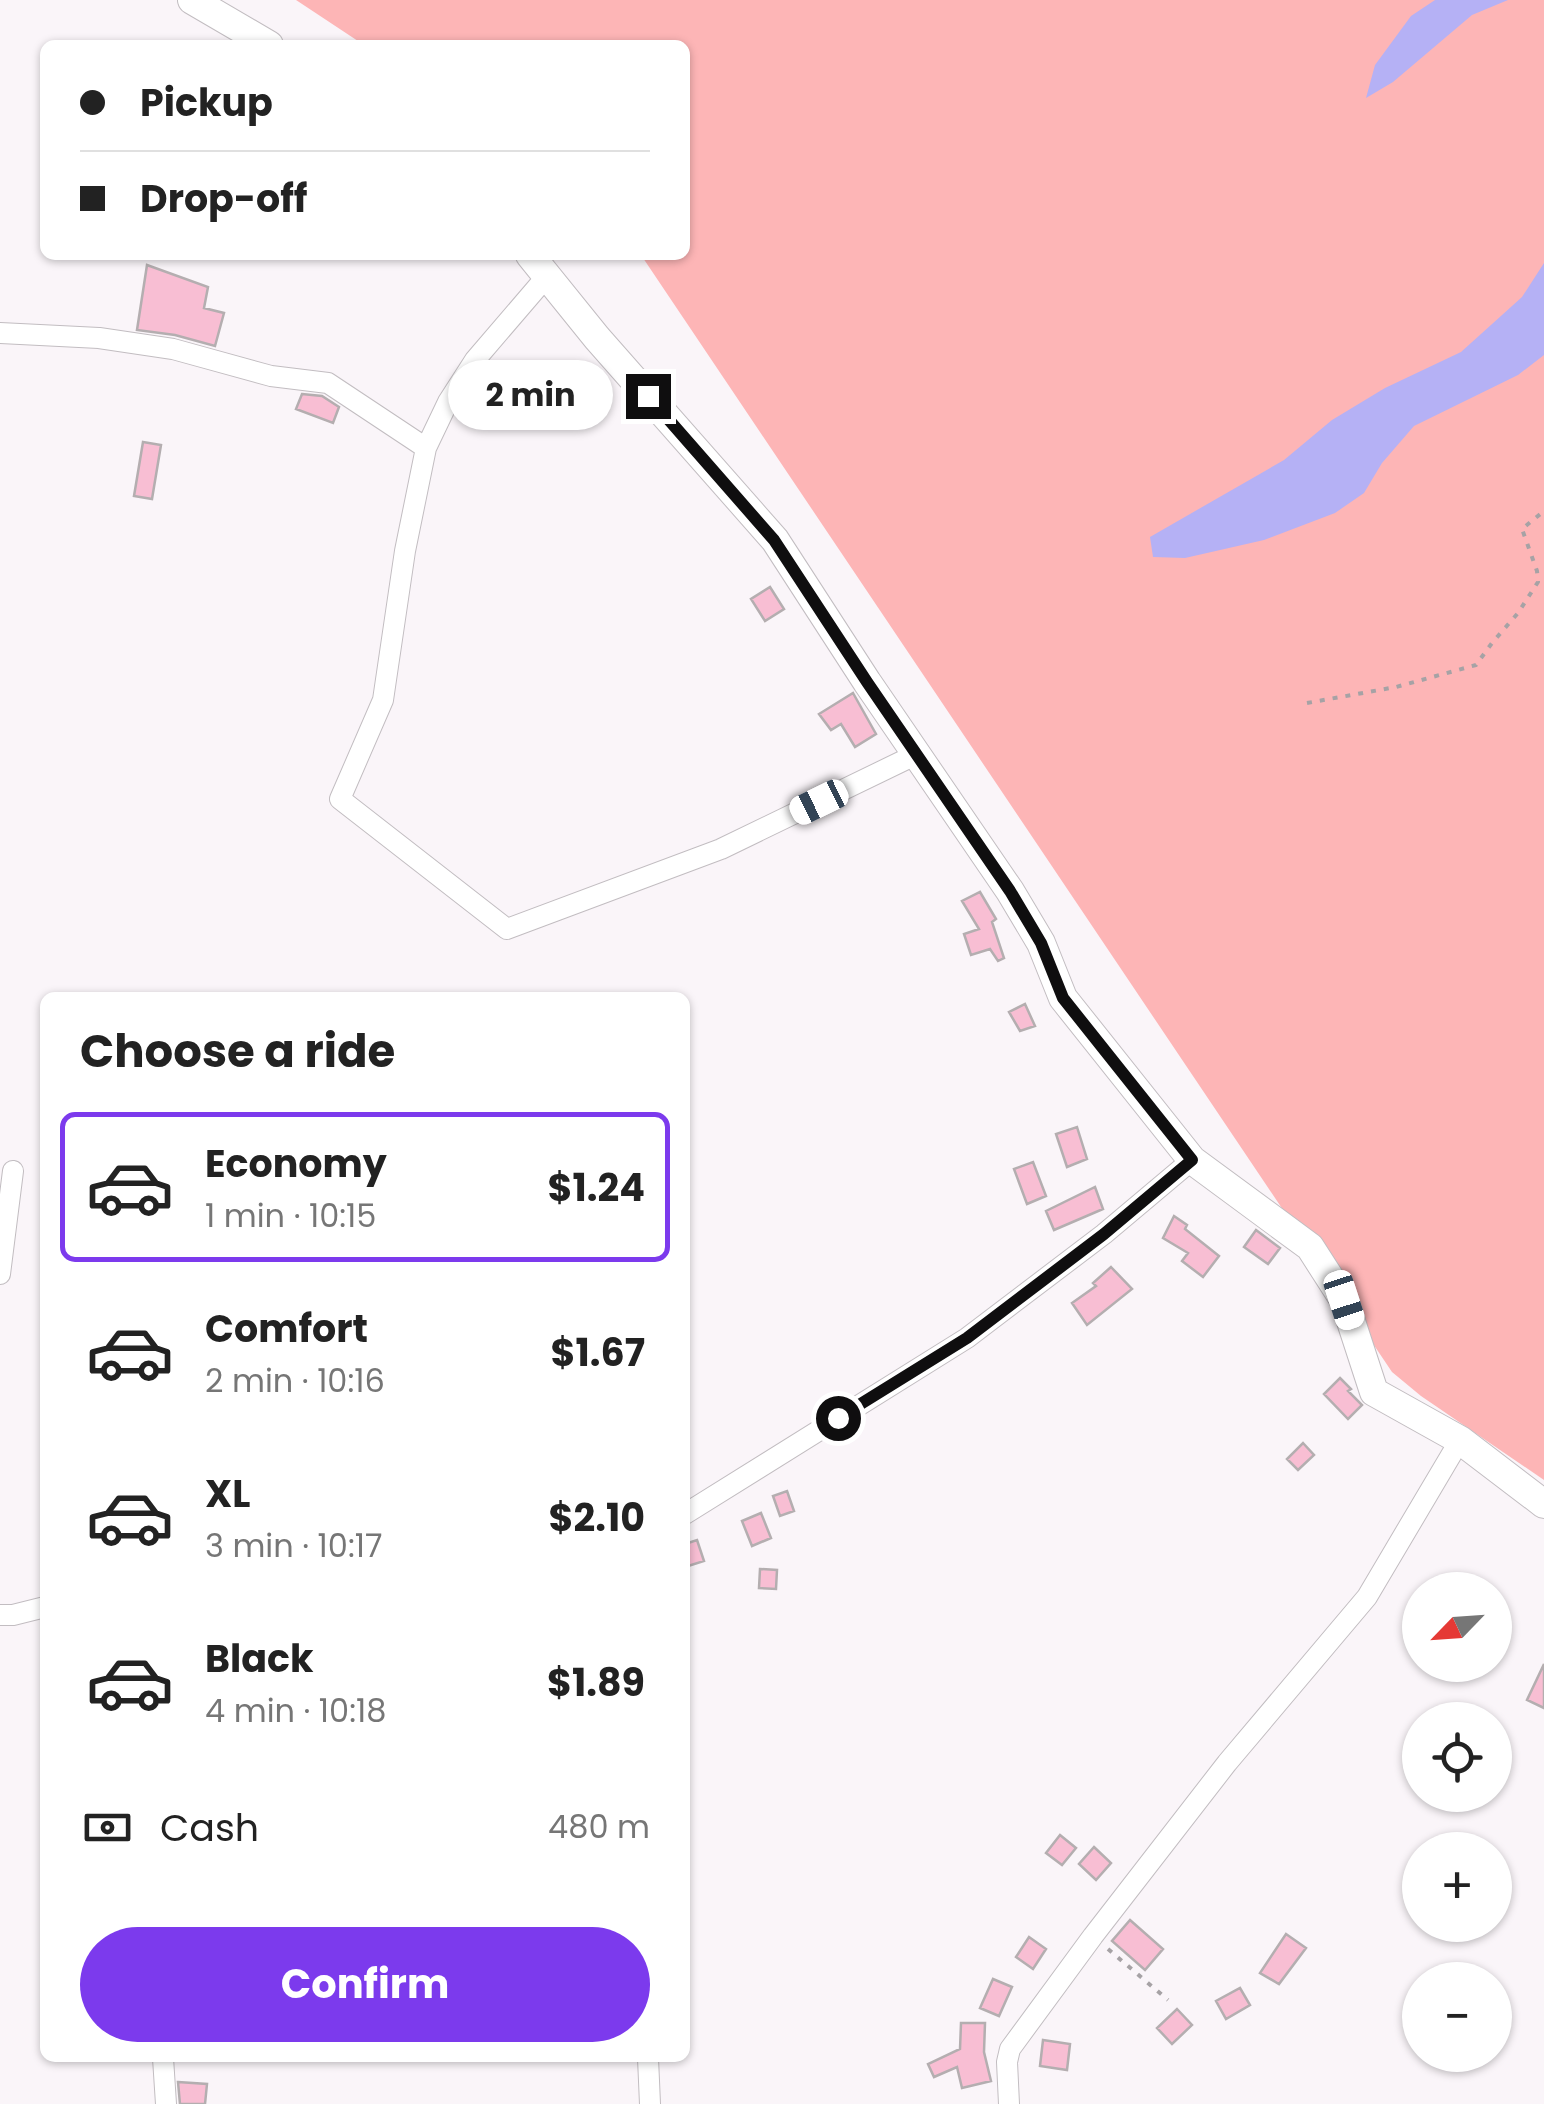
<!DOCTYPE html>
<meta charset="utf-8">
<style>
:root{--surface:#fff;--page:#f2f2f2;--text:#222;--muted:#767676;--line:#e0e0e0;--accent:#7c3aed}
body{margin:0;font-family:Poppins,sans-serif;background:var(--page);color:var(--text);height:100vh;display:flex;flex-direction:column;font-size:38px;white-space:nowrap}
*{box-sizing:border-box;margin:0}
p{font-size:32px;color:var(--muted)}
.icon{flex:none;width:55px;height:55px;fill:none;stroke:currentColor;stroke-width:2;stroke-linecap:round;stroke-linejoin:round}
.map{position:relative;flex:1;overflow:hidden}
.panel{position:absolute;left:40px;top:992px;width:650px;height:1070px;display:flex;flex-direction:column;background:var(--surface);border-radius:15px;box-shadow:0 2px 8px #0004}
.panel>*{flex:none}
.top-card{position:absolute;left:40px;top:40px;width:650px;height:220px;border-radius:15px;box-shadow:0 2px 8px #0004;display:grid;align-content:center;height:220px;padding:0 40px;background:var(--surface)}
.needle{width:65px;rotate:245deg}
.fabs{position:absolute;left:1402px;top:1572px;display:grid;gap:20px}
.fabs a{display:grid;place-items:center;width:110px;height:110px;border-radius:50%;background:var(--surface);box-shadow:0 2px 8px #0004;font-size:50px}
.end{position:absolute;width:45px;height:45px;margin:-22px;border:12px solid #0f0e0f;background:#fff;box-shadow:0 0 0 5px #fff}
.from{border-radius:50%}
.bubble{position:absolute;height:70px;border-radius:35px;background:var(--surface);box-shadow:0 2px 8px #0004;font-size:32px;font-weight:700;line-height:70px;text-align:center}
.car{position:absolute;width:30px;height:60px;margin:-30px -15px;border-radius:12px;box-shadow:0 0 8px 2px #0007;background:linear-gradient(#fff 24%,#345 0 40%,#fff 0 76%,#345 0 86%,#fff 0)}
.top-card b{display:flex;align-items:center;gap:35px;height:95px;font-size:38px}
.top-card b+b{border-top:2px solid var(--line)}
.top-card i{width:25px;height:25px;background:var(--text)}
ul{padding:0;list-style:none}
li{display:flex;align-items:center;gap:30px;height:150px;margin:0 20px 15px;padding:0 20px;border:5px solid transparent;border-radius:15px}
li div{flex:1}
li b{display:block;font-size:38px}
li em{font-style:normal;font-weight:700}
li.on{border-color:var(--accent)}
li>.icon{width:90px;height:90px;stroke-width:1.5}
h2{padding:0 40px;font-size:45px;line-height:120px}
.pay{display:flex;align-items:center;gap:25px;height:110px;padding:0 40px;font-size:38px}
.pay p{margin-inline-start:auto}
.action{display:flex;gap:20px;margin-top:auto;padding:20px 40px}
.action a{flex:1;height:115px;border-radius:60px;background:var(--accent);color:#fff;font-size:40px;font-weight:700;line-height:115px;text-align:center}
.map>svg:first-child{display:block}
.green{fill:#fdb5b6}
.water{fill:#b5b1f5}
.building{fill:#f8bed3;stroke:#b4aeb0;stroke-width:2.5}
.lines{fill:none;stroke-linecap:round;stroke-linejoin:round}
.street-casing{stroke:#c2bdc1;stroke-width:22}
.secondary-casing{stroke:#c2bdc1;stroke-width:30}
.path{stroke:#a6a2a5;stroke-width:4;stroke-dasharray:5 8;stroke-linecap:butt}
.street{stroke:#fff;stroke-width:20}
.secondary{stroke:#fff;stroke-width:28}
.route{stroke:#0f0e0f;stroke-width:12}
</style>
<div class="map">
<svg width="1544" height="2104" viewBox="0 0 1544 2104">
<rect width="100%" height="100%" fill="#faf5f9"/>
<path class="green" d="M296 0H1544V1480L1421 1396 1392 1372 641 255H685V45H364Z"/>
<path class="water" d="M1435 0H1508L1472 15 1393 82 1366 98 1375 65 1411 16Z
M1544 263V355L1518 375 1414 426 1382 463 1364 493 1335 513 1264 540 1185 558 1153 557 1150 537 1284 460 1332 420 1385 388 1461 352 1522 297Z"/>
<path class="building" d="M147 265 208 287 204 308 224 313 215 346 175 335 137 330Z
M302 394 322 396 339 407 333 423 296 409Z
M143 442 161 445 152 499 134 496Z
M770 587 784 609 765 621 751 599Z
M853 693 876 734 855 747 841 724 831 730 819 714Z
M980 892 996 919 992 922 1004 958 998 961 990 949 971 955 964 934 979 929 962 901Z
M1025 1004 1035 1026 1020 1031 1009 1012Z
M1077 1127 1087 1159 1067 1167 1056 1134Z
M1033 1162 1046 1196 1027 1204 1014 1169Z
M1095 1187 1103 1209 1054 1230 1046 1211Z
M1174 1216 1187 1225 1185 1229 1219 1256 1203 1277 1182 1261 1188 1253 1163 1238Z
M1256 1230 1280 1248 1268 1264 1244 1247Z
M1111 1267 1132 1289 1087 1325 1072 1303 1096 1286 1093 1283Z
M1340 1378 1351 1389 1348 1391 1362 1405 1348 1419 1324 1394Z
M1303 1443 1314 1455 1298 1470 1287 1459Z
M787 1491 794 1511 780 1516 773 1496Z
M761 1513 771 1538 752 1546 742 1521Z
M697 1540 704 1561 685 1567V1544Z
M760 1569 777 1570 776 1589 759 1588Z
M1544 1664V1708L1527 1700Z
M1060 1835 1076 1848 1062 1865 1046 1853Z
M1094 1847 1111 1863 1096 1880 1079 1864Z
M1130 1920 1163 1949 1145 1970 1112 1941Z
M1286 1934 1306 1948 1279 1984 1260 1973Z
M1029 1937 1046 1949 1033 1969 1016 1957Z
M993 1979 1012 1987 999 2016 980 2008Z
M1240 1988 1250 2005 1226 2019 1216 2001Z
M1177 2009 1192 2025 1172 2044 1157 2028Z
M961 2023H985L984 2052 991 2081 962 2088 957 2067 934 2077 928 2064 960 2049Z
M1043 2040 1070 2044 1067 2070 1040 2066Z
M178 2082 207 2084 205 2104H180Z"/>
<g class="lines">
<g class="street-casing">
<path id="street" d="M0 333 99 338 173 349 271 376 328 383 426 448 448 402 475 360 547 276
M426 448 405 551 383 700 340 799 507 929 721 849 917 754
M0 1274 13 1171
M685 1514 967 1338 1104 1234 1192 1160
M0 1615H13L45 1607
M163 2058 166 2104
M648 2058 650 2104
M1009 2104 1007 2062 1010 2049 1093 1936 1227 1763 1367 1597 1460 1440"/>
</g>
<g class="secondary-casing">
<path id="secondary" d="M192 0 269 45
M530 255 597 338 775 540 867 682 1010 891 1041 943 1063 998 1192 1160 1310 1247 1344 1300 1374 1392 1460 1440 1544 1504"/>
</g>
<path class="path" d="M1307 703 1396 687 1476 665 1492 643 1518 613 1538 582 1537 571 1522 529 1544 511
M1108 1949 1168 2000"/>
<use href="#street" class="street"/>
<use href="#secondary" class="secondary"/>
</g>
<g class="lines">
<path class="route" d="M648 396 774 540 867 682 1010 891 1041 943 1063 998 1192 1160 1104 1234 967 1338 838 1418"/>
</g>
</svg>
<div class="fabs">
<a><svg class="needle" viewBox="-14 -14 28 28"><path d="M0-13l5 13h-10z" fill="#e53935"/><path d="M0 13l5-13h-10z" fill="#767676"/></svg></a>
<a><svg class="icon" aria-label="locate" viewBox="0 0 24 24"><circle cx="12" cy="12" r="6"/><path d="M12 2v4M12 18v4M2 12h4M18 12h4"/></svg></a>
<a>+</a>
<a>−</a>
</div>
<i class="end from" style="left:838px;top:1418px"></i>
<i class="end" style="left:648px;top:396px"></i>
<div class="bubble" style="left:448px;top:360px;width:165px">2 min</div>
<i class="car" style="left:819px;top:802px;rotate:244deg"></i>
<i class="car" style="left:1344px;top:1300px;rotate:162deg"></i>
<div class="top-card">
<b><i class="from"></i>Pickup</b>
<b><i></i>Drop-off</b>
</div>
<section class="panel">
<h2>Choose a ride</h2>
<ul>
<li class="on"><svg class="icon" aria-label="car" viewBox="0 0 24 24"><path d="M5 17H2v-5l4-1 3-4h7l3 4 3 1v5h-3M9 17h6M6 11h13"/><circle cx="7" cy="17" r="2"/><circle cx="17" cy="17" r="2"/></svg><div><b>Economy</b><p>1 min · 10:15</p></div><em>$1.24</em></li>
<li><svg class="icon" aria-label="car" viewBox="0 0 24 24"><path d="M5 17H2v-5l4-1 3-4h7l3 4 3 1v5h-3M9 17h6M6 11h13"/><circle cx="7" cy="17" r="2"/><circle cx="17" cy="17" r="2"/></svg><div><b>Comfort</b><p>2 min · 10:16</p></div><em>$1.67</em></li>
<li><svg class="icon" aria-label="car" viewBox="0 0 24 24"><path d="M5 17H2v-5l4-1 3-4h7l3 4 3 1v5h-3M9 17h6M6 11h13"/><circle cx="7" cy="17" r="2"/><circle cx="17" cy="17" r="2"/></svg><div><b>XL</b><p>3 min · 10:17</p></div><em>$2.10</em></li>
<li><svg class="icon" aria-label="car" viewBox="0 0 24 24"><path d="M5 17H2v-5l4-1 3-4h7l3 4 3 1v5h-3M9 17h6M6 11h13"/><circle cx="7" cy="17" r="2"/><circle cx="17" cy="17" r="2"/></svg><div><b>Black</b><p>4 min · 10:18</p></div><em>$1.89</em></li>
</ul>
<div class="pay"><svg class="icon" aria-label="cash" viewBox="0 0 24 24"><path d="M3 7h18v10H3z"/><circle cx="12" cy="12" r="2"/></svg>Cash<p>480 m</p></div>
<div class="action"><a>Confirm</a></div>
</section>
</div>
